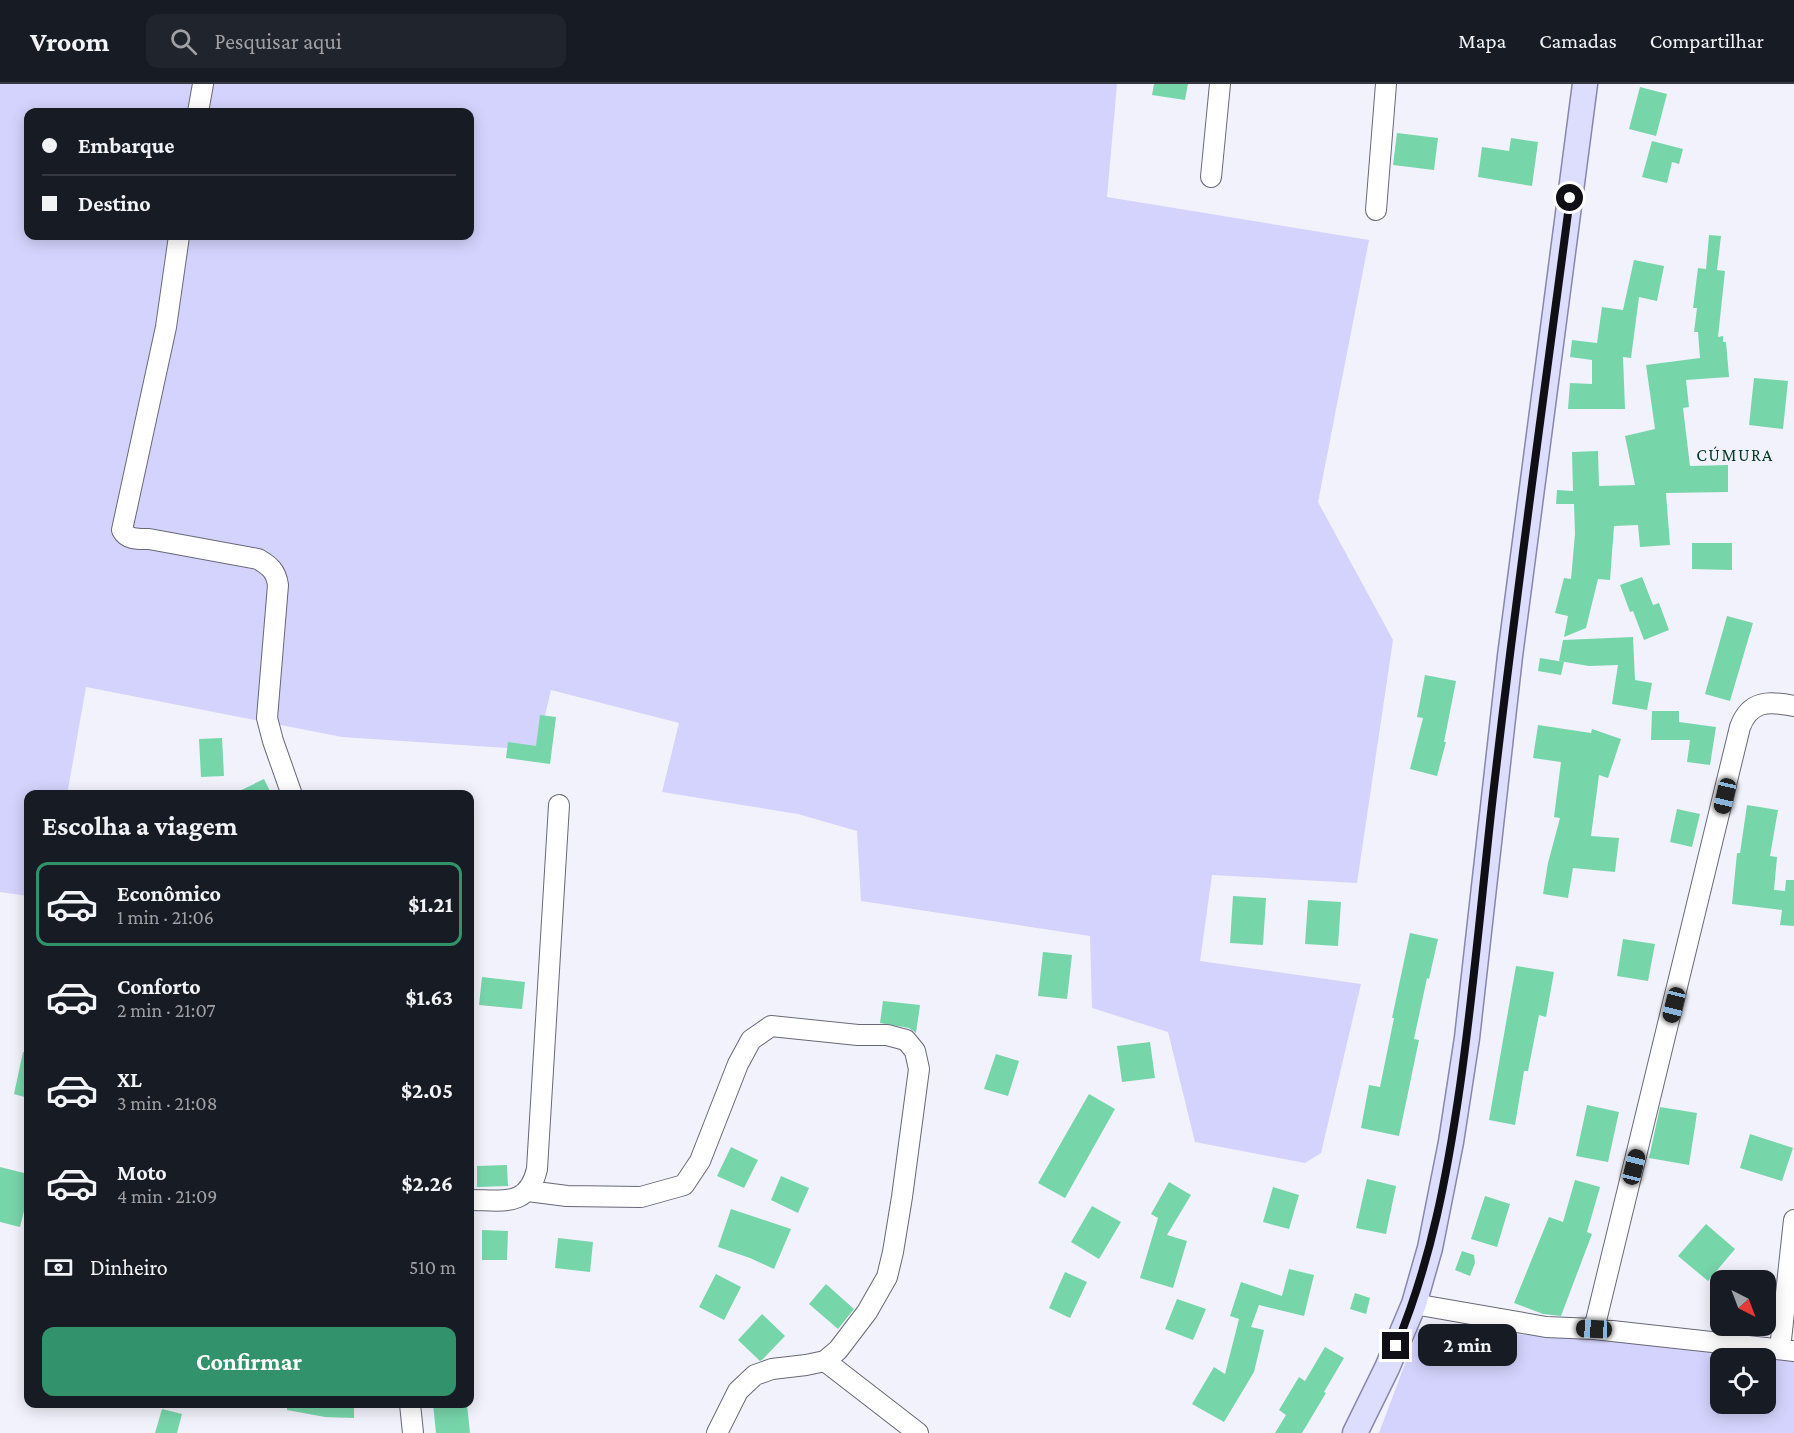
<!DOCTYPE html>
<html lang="pt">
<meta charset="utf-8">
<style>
:root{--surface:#171b24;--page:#20242c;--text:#f1f3f6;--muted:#9ea1a6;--line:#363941;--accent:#31926b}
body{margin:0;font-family:"Crimson Pro",serif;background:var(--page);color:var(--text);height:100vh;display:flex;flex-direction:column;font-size:22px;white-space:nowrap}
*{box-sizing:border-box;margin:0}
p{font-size:20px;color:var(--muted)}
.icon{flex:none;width:33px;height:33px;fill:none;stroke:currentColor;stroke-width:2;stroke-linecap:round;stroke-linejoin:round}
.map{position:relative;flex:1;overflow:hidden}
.details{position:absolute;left:24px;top:706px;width:450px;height:618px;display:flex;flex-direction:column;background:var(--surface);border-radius:12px;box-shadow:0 3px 15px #0003}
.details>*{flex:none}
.guide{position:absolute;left:24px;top:24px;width:450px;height:132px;border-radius:12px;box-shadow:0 3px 15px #0003;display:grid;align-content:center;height:132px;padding:0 18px;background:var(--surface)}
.needle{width:39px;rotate:138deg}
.buttons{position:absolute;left:1710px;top:1186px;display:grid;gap:12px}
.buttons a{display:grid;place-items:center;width:66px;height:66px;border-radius:12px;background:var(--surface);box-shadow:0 3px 15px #0003;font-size:30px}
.end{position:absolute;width:27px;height:27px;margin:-14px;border:8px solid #0f0f15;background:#fff;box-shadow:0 0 0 3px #fff}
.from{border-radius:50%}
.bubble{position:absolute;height:42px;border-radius:12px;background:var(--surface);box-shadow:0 3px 15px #0003;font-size:20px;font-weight:700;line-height:42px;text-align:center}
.car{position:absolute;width:18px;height:36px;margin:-18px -9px;border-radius:8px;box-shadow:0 0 4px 2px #0007;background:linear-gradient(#222 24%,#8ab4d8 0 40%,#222 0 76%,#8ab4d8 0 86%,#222 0)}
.guide b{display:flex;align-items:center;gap:21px;height:57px;font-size:22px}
.guide b+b{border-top:2px solid var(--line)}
.guide i{width:15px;height:15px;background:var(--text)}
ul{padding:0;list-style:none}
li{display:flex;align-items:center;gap:18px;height:84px;margin:0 12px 9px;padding:0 6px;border:3px solid transparent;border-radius:12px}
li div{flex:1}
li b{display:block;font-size:22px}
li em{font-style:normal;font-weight:700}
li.active{border-color:var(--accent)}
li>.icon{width:54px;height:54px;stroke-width:1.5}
h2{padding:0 18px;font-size:27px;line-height:72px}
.pay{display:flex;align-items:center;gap:15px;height:66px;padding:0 18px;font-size:22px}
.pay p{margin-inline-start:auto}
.button{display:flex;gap:12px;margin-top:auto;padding:12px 18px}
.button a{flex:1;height:69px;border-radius:12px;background:var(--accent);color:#fff;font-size:24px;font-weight:700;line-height:69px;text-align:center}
header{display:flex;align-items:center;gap:36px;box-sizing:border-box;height:84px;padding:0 30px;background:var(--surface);border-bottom:2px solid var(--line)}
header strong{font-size:28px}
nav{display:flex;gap:33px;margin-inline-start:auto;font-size:21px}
.search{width:420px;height:54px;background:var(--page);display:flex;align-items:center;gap:15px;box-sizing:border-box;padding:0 21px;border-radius:12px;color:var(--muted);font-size:22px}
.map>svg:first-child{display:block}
.green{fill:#d3d3fd;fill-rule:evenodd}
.building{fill:#77d5aa}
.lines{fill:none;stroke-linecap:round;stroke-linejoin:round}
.minor-casing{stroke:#686877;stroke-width:22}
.major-casing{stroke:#8786ac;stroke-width:27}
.minor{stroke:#fff;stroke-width:20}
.major{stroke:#ddddfe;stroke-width:24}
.route{stroke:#0f0f15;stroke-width:8}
.labels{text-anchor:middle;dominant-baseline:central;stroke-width:5;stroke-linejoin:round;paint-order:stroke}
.neighbourhood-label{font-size:18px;letter-spacing:1.5px;fill:#0a3a28;stroke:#f2f2fc}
</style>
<header>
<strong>Vroom</strong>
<div class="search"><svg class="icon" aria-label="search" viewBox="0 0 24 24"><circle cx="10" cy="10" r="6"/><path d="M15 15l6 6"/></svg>Pesquisar aqui</div>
<nav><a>Mapa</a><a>Camadas</a><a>Compartilhar</a></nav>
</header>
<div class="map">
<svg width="1794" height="1349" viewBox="0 0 1794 1349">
<rect width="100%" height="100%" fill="#f2f2fc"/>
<path class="green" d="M0 0H1117L1107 113 1369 156 1318 418 1393 556 1357 799 1212 791 1200 877 1361 900 1321 1069 1305 1079 1195 1058 1168 948 1092 924 1090 852 861 817 857 747 798 730 662 708 679 639 551 606 537 666 342 653 86 603 67 711H28V812L0 808ZM28 28H470V152H28Z
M1418 1245 1780 1265 1794 1268V1349H1379ZM1720 1275H1766V1320H1720Z"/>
<path class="building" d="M1154 0H1188L1185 16 1152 11Z
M1640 3 1667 10 1656 52 1629 45Z
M1397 49 1438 54 1434 86 1393 81Z
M1511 54 1538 58 1532 102 1478 93 1482 63 1509 67Z
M1652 57 1683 65 1679 80 1672 78 1667 99 1642 93Z
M1709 151 1721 152 1717 186 1725 187 1718 253 1723 252V258H1726L1729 293 1686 296 1689 323 1683 324 1690 382 1728 381V408L1666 409 1670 461 1640 463 1638 441 1614 442 1610 496 1598 495 1586 544 1564 553 1568 532 1555 529 1564 494 1571 495 1575 450 1574 420H1556L1557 406 1573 407 1572 368 1598 367 1599 402 1635 401 1625 352 1655 345 1646 281 1700 274 1698 248H1694L1697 224H1693L1698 184 1706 185Z
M1634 176 1664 182 1657 217 1639 213 1631 274 1623 273 1625 325H1568L1570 299 1592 300V276L1570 273 1572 256 1597 259 1602 223 1623 226Z
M1754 294 1788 297 1783 345 1749 341Z
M1692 459H1732V486L1692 485Z
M1642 493 1653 521 1659 519 1669 546 1644 556 1633 527 1630 528 1620 501Z
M1727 532 1753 539 1730 617 1705 610Z
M1633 553 1635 596 1652 599 1647 626 1612 620 1618 581 1589 582 1559 577 1563 556Z
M1540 574 1564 578 1561 591 1538 587Z
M1425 591 1456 597 1444 658H1446L1437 692 1410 685 1423 634 1417 633Z
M1652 627H1679V638L1716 643 1710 681 1687 678 1690 656H1651Z
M540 631 556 633 550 680 506 674 508 658 536 662Z
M1538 641 1591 649 1592 645 1621 655 1608 694 1599 691 1591 752 1619 754 1615 788 1573 784 1568 814 1543 810 1548 779 1560 734 1554 733 1561 678 1533 674Z
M222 654 224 692 201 693 199 655Z
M264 695 272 711H231Z
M1747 721 1778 726 1770 772 1777 773 1774 806 1785 807 1786 796H1794V842L1780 841 1782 826 1732 820 1737 769H1740Z
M1677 725 1700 730 1692 763 1670 758Z
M1233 812 1266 814 1263 861 1230 859Z
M1308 816 1341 818 1338 862 1305 860Z
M1410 849 1438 855 1429 895 1427 894 1414 955 1419 956 1399 1052 1361 1044 1369 1001 1380 1003 1394 934H1392Z
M1623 855 1655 860 1648 897 1617 892Z
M1043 868 1072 871 1067 915 1038 912Z
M1516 882 1554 888 1546 933 1539 931 1528 987H1524L1515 1041 1489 1036Z
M482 893 525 898 522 925 479 921Z
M883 917 920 921 916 949 909 944 880 939Z
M1150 958 1155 994 1122 998 1117 962Z
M23 968H28V1014L14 1010Z
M996 970 1019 977 1008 1012 984 1005Z
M1089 1010 1115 1025 1065 1114 1038 1099Z
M1587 1021 1619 1028 1608 1078 1576 1072Z
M1660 1023 1697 1029 1689 1081 1649 1074Z
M1750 1050 1793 1064 1782 1097 1740 1084Z
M731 1063 758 1076 744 1104 717 1092Z
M507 1081 508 1102 477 1103V1082Z
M0 1083 28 1090V1111L20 1143 0 1138Z
M781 1092 809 1104 798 1129 771 1116Z
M1367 1095 1396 1102 1386 1150 1356 1144Z
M1575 1096 1600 1103 1587 1148 1592 1150 1561 1232 1543 1230 1514 1219 1549 1133 1563 1138Z
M1169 1098 1191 1111 1167 1151 1187 1157 1173 1204 1140 1194 1158 1134 1151 1130Z
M1273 1103 1299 1111 1289 1145 1263 1138Z
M1485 1112 1510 1120 1497 1163 1471 1155Z
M1092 1122 1121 1138 1099 1175 1071 1158Z
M731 1125 791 1145 774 1185 750 1174 718 1163Z
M1706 1140 1735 1165 1708 1197 1678 1172Z
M482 1146 508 1147 507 1176H482Z
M558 1154 593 1158 590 1188 555 1184Z
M1462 1167 1474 1171 1475 1179 1470 1192 1455 1186Z
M1289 1185 1314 1191 1304 1232 1259 1221 1251 1243 1264 1246 1254 1288 1224 1338 1192 1320 1214 1283 1225 1290 1239 1235 1230 1232 1241 1198 1282 1212Z
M1065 1188 1087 1198 1070 1234 1049 1224Z
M716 1190 741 1203 724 1236 699 1223Z
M826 1200 854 1225 838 1245 809 1220Z
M1355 1209 1370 1214 1366 1230 1350 1225Z
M1177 1215 1206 1225 1193 1256 1165 1245Z
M762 1230 785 1252 763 1275 760 1277 738 1256Z
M1325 1263 1344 1274 1324 1308 1326 1309 1302 1349H1275L1286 1331 1279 1326 1299 1293 1305 1297Z
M287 1320H354V1334L325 1333 287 1326Z
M433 1320H467L470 1349H436Z
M162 1325 182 1330 177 1349H155Z"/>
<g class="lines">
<g class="minor-casing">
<path id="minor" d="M198 28 203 0
M1211 93 1220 0
M1376 126 1386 0
M179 152 166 243 122 446C127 456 139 455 149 455L258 475C270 482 276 487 278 501L267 634 273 657 292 711
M528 1107 567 1112 641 1113 684 1101 700 1077 738 980 751 956 771 942 858 951H887L906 956 915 967 919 985 902 1113 893 1168 887 1193 867 1228 838 1266 825 1277 806 1281 772 1285 755 1291 738 1307 717 1349
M470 1116C502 1116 528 1124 537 1085L559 721
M1414 1220 1546 1243 1594 1245 1794 1267
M1594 1245 1740 643C1750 616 1769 617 1794 622
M1780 1265 1794 1136
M825 1277 918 1349
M410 1320 413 1349"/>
</g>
<g class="major-casing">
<path id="major" d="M1355 1349 1387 1284 1414 1220 1430 1164 1451 1058 1467 954 1510 572 1585 0"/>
</g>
<use href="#minor" class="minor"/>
<use href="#major" class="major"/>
</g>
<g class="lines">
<path class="route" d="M1396 1262C1431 1178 1447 1092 1460 1002 1473 911 1481 820 1491 729 1514 524 1543 319 1570 114"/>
</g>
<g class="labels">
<g class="neighbourhood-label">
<text x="1735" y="371">CÚMURA</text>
</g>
</g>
</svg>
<div class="buttons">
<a><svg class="needle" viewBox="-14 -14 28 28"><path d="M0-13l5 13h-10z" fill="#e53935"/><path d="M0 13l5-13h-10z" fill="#9ea1a6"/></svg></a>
<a><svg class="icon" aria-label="locate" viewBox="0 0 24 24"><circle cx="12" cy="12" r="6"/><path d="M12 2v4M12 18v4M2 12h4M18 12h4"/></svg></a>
</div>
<i class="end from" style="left:1570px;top:114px"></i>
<i class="end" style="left:1396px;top:1262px"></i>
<div class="bubble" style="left:1418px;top:1240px;width:99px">2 min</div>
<i class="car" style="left:1725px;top:712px;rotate:193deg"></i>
<i class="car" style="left:1674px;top:921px;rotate:194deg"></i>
<i class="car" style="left:1634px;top:1083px;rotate:14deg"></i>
<i class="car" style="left:1594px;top:1245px;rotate:273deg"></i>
<div class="guide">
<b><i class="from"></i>Embarque</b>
<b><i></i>Destino</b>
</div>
<section class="details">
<h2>Escolha a viagem</h2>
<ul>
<li class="active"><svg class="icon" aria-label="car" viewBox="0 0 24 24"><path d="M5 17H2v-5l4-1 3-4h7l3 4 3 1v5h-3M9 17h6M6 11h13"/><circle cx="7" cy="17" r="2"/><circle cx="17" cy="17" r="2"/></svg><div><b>Econômico</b><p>1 min · 21:06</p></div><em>$1.21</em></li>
<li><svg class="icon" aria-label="car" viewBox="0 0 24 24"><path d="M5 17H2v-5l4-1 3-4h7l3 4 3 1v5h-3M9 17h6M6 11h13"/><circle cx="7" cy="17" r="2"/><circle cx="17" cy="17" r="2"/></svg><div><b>Conforto</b><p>2 min · 21:07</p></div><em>$1.63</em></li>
<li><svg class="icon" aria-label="car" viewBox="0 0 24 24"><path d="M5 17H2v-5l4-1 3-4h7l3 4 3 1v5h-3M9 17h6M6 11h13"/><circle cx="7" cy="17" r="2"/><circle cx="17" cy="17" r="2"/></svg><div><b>XL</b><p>3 min · 21:08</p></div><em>$2.05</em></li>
<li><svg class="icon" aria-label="car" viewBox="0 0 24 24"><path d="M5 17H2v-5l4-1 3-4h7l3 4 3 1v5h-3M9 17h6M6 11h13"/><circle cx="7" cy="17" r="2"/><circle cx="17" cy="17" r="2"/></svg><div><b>Moto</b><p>4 min · 21:09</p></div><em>$2.26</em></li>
</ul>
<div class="pay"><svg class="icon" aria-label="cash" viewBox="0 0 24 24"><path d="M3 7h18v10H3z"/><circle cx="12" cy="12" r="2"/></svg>Dinheiro<p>510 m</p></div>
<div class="button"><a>Confirmar</a></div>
</section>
</div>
